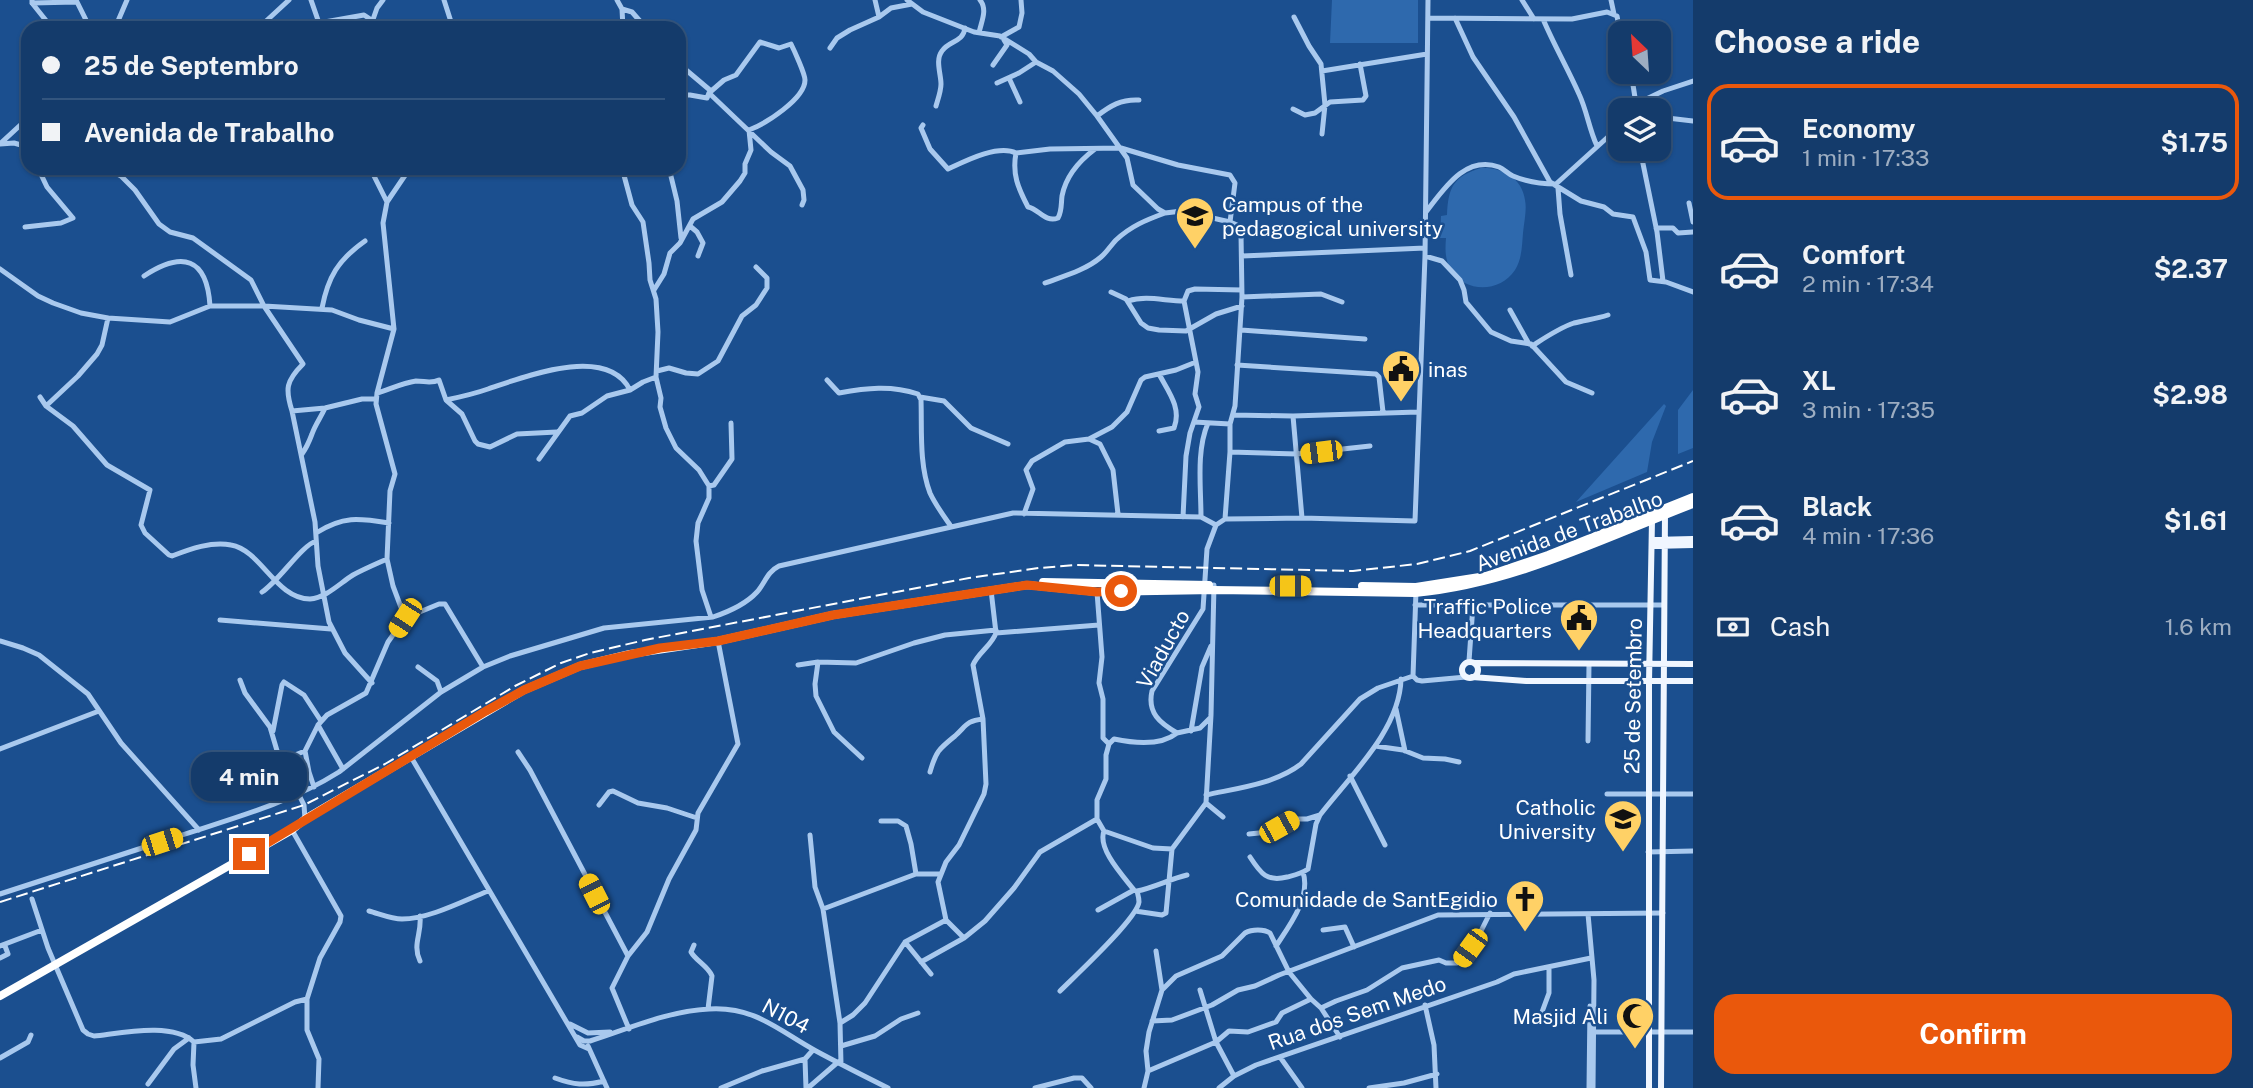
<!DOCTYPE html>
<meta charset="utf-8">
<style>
:root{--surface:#143b6b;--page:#214673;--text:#f1f3f6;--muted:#9dadc1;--line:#33557e;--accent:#ea580c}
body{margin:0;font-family:"Public Sans",sans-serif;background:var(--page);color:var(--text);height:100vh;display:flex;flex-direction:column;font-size:26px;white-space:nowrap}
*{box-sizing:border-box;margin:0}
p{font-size:23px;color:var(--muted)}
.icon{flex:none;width:38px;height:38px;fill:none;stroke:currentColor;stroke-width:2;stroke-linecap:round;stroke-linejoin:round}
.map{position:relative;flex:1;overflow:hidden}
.sheet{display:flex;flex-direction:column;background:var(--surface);width:560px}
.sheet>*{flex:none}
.top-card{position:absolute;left:21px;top:21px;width:665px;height:154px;border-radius:21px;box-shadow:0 2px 5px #0004,0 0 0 2px var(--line);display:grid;align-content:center;height:154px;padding:0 21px;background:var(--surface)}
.needle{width:46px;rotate:335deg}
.tools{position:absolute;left:1608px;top:21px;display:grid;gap:14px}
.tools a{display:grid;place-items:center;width:63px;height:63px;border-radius:14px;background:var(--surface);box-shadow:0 2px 5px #0004,0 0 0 2px var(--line);font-size:35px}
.end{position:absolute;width:32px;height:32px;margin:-16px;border:9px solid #ea580c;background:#fff;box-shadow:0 0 0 4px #fff}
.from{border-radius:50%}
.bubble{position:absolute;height:49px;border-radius:21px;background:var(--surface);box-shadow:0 2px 5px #0004,0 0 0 2px var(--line);font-size:23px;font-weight:700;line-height:49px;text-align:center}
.car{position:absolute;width:21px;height:42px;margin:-21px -10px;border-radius:9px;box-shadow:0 0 5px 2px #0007;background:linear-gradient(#f5c518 24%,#345 0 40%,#f5c518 0 76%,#345 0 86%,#f5c518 0)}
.top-card b{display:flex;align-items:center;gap:24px;height:66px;font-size:26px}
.top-card b+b{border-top:2px solid var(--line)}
.top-card i{width:18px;height:18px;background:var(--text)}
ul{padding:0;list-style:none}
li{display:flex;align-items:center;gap:21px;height:116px;margin:0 14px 10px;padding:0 7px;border:4px solid transparent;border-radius:21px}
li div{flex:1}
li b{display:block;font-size:26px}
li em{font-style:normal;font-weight:700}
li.active{border-color:var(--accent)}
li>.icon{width:63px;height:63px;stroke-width:1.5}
h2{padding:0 21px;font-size:32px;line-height:84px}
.pay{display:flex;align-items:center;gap:18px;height:77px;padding:0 21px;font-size:26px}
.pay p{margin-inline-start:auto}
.button{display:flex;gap:14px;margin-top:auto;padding:14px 21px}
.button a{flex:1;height:80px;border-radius:21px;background:var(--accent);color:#fff;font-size:28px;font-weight:700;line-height:80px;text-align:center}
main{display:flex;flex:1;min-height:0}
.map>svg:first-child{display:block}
.green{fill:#2e69ad}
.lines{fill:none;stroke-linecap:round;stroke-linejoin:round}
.minor{stroke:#a9c9ee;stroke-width:5}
.major{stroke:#f0f6ff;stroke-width:6}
.highway{stroke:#fff;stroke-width:8}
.rail{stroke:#fff;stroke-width:2;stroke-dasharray:12 5;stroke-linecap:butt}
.route{stroke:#ea580c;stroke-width:9}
.labels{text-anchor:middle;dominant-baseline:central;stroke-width:5;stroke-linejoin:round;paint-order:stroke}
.poi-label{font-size:21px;fill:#fff;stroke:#1b4f8f;text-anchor:end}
.street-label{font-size:21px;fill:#fff;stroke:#1b4f8f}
</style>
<main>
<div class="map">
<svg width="1693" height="1088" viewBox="0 0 1693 1088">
<rect width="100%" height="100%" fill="#1b4f8f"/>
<path class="green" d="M1332 0H1418V43H1330Z
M1481 168C1501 167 1522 177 1525 200 1527 210 1524 222 1523 233 1522 245 1522 259 1515 270 1500 293 1465 293 1451 270 1445 260 1445 250 1446 238H1440L1441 216 1447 215C1448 187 1454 176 1481 168Z
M1693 390V448L1678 454V410Z
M1664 404 1666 406 1652 442 1647 472 1576 502Z"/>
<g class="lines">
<path class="minor" d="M32 0V3L76 2
M76 0 90 28
M311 0 319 23 316 28
M444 0 453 28
M617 0 622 9 623 28
M875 0 879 17
M907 0 923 12 974 32 1000 36 1029 54 1036 62 1053 71 1079 94 1097 116 1127 158 1133 185 1158 209 1165 213 1182 211 1230 222 1237 225 1241 234 1242 297 1235 406 1230 424V452L1225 519
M1522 0 1534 19
M1611 0 1614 14
M32 3 52 28
M622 9 632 12 646 28
M1294 17 1309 46 1321 64 1325 105 1322 134
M1428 18 1572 19 1607 12 1617 16 1620 33
M1455 18 1473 57 1514 117 1550 182 1581 201 1604 207 1613 214 1633 217 1646 252 1650 280 1666 282 1693 292
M1543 19C1554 45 1568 69 1579 94 1587 111 1589 129 1597 146
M264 23 289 0
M319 23 364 15 373 21
M115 28 127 0
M370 28 377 8 383 0
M979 33C981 22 988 10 980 0
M1001 37 1019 27 1022 13 1021 0
M830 48 837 38 850 30 879 17 891 8 912 4
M679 64 711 91
M993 65 1007 45 1004 40
M1322 71 1427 54
M1631 72 1636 104 1634 110
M1009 78 1020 102
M997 83 1019 73 1036 62
M679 95H690L707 98 709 93 771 152 790 166 803 190 804 200 802 205
M1636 104 1663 91 1693 81
M936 106C938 99 941 91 941 84 941 74 935 60 942 51 949 40 963 43 965 28
M1293 109 1305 115 1315 113 1330 102 1363 100 1366 96 1360 64
M1097 116C1110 106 1121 99 1139 100
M1659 117 1693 121
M923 125 921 128 930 149 948 169C965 161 998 144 1016 153L1050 149 1121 148 1178 165 1230 175 1235 183 1230 222
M1 143 28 118
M0 144 14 143 28 147
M1640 149 1657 232 1663 281
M1016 153C1012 174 1018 188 1028 207 1039 209 1045 223 1058 218 1062 211 1061 204 1062 196 1066 175 1079 161 1095 149
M106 168 121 176 135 190 159 224 170 232 193 238 251 280 264 306 332 310 359 320 394 329
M370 168 387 202 383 223 394 329 377 393 376 404 395 474 390 491 387 559 393 586 405 618
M622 168 632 205 643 222 649 263 650 280 656 299 658 332 656 377 661 398 660 407 666 428 676 448 699 470 709 486V498L698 523 696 541 702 590 711 617
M669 168 677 201 681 238
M1558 188 1560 214 1571 275
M387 202 410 168
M1689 203 1693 222
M1426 212C1444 189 1465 155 1499 167 1504 169 1508 174 1513 176 1527 182 1541 184 1556 184L1620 126
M690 226 697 232 703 243 698 256
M25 227 61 223 73 218 47 187 38 168
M1656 228H1673L1678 233 1693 232
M1242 256 1425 248
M1425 256 1442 261 1460 280 1464 290 1466 302 1491 332 1511 341 1531 344 1566 382 1592 393
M0 269 38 296 53 303 81 313 108 318 170 322 210 306H264L303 364C286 381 285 389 292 411L315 522 318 566 329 622 345 653 372 683
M144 276C182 251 207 257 210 306
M1045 283C1064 276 1086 270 1101 257 1107 252 1111 245 1116 240 1131 226 1146 220 1165 213
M654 290 664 274 670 253 680 243 693 219 722 202 740 181 745 173V164L751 150 749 130C765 124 805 99 805 80 805 74 794 50 791 44L779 48 760 42 736 75 724 80 709 93
M1111 292 1126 299 1141 323 1148 328 1159 330 1186 331 1216 314 1242 306
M1242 297 1321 294 1342 302
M1128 301C1146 295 1165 301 1184 301
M322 308C328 277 338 260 365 241
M1510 310 1529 344
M1241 330 1365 339
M1532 346C1546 337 1559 328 1574 323 1585 320 1596 319 1608 315
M1237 365 1376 374 1379 377 1383 412
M657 371 669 368 686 373 698 374 718 361 742 316 756 305 767 288V278L756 267
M1159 374C1168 391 1182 408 1174 428L1159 431
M827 380 839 393C866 388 891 385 918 394L921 400C922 430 919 464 930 493 935 504 943 515 950 525
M377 393C390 389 403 383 416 381 425 381 431 384 439 380L446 400 462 414 475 441 478 444 490 447 517 434 557 432
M40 397 46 406 73 426 107 465 150 490 141 525 145 533 169 555 172 556C190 549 212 541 231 545 261 550 276 599 310 599 326 598 340 583 353 575 364 569 376 564 387 559
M920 397 944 401 971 428 1008 444
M446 400C460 397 474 394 488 389 524 377 607 344 630 390
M46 406 78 376 97 354 102 345 108 318
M292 411 325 408 362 399H376
M1233 415 1293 416 1418 412
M1293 416 1302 518
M1194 422 1230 424
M1089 439 1100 444 1113 470 1118 514
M1230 452 1297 454 1370 446
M302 454C307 447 309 442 312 434 315 425 321 417 325 408
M539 459 570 416 582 413 607 396 630 390 643 382 656 377
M709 486 714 485 732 459 731 423
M1024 514 1033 489 1026 470 1032 461 1065 442 1089 439 1112 427 1127 412 1141 380 1145 377 1176 370 1196 362
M1183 517 1186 456 1190 433 1199 407 1195 394 1198 372 1184 301 1188 291 1195 289 1242 290
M1201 517C1201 487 1196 451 1208 423
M1216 525 1225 519 1302 518 1415 521 1425 256 1428 0
M316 533C343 516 358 518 389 523
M1416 591 1413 676 1417 680 1422 681 1466 677
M262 592C279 581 301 546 316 541
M1097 592 1102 657 1099 683 1103 699V738L1109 744
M1415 605H1664
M220 620 331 629
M996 633 1099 625
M0 641 23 648 39 655 88 694 121 743 199 830
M1469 661 1473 605
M818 662 815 684 816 696 834 732 862 758
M798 665 818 662 856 663 914 643 945 635 996 630
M418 667 437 681 441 692
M483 667 510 656 604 628 713 617C728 612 746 604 757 592 765 583 767 572 779 566L1013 513 1201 517 1216 525
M240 680 245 693 270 727 291 798
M1396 709 1405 751
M1210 718 1200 728 1177 733C1160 723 1147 713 1152 691L1203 609 1207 549 1216 525
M318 725 343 769
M273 731 282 685 284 682 304 695 321 721
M1191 731 1202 667 1211 646
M1588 741 1589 664
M1109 744 1106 755V779L1097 800V819L1104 831 1153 848 1172 849 1206 803 1211 715 1214 585
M1109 744 1114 739C1133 743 1161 746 1177 733
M1375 746 1403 750 1423 758 1445 759 1459 762
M0 749 99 711
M518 752 530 770 628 956
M411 757 580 1045 589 1049
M280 761 305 751
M930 772C936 751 939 749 955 736 967 725 966 721 983 719
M1350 776 1385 845
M1607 794H1693
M299 795 304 805 305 819
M1206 795C1238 788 1275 784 1301 764L1360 699 1378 688 1413 676
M1206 803 1223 817
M599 805 609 792 613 791 638 803 667 808 697 818
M881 821H898L906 826 911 844 916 874
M1104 831C1097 849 1124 877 1134 890L1137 891
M1249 834 1269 832 1294 819H1307L1320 815
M810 835 815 887 823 909 916 874H940
M1648 852 1693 851
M1250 857C1261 874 1267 882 1287 877 1295 875 1301 874 1308 869L1316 824 1320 815C1349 777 1400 730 1401 679
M0 894C60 874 120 855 179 836 234 818 290 803 339 772L441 692 483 667 445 604H439L405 618 388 642 366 693 327 715 318 725 305 751 309 772 314 787
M32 899 48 948 83 1030 88 1034 94 1036C122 1033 172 1022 194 1042L221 1039 295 1002 307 999 320 958 340 922 341 916 292 830
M823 909 840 1023 841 1064
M1098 910 1134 890
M369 911C380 914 392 919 402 919 429 919 463 901 488 891
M1135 911 1162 915 1166 913 1172 849
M1588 914 1594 980 1593 1088
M420 916C422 934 412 944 420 961
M1323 930 1345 927 1354 947
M964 938 946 920 938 882 946 862 959 845 984 794 986 784 983 719 973 665C978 653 992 645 996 633L991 590
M905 942 931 974
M694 945 691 952C696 961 708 966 712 976L708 1009
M0 946 42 930
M1276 946C1290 925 1311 897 1303 872
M0 958 8 954 5 946
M921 962 964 938 985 921 1014 888 1040 852 1097 819
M1162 990 1176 976 1222 956 1245 933C1252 929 1264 929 1270 933L1289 972 1311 999 1321 1008 1340 1037
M1200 990 1216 1042 1234 1076
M1060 991C1075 976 1137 919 1139 902 1139 898 1138 895 1137 891 1153 888 1170 879 1187 875
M307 999V1030L319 1059 318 1088
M1425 1005 1434 1045 1436 1088
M1321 1008 1336 1001 1367 990 1402 968 1439 960 1446 963H1457L1478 937 1490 913
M1542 1012 1549 993V967
M1152 1021 1172 1020 1212 1005 1238 990 1255 986 1279 975 1438 915 1663 913
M840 1023 853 1015 865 1003 905 942 946 920
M570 1024 588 1033 610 1032
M629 1029 612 988 628 956 647 932 669 879 696 830 698 813 738 744 718 641
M1591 1032H1693
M577 1037 584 1041H590C628 1029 668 1011 709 1009 755 1006 779 1031 816 1051 840 1064 864 1076 888 1088
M194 1042 193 1065 196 1088
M588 1046 607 1088
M841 1046 875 1036 901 1019 918 1013
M1280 1057 1302 1088
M0 1058 28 1042 31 1035
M805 1059 806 1088
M1148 1071 1216 1042 1229 1031 1248 1032 1276 1022 1282 1013 1311 999
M555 1078C574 1085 585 1086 604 1081
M148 1084 174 1049 189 1038
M721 1088 762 1071 805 1059 813 1050
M808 1088 838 1062
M1035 1088 1074 1078H1082L1091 1088
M1144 1088 1148 1071 1146 1051 1149 1032 1162 990 1156 951
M1219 1088 1234 1076 1256 1065 1497 982 1514 974 1591 958
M1369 1088 1404 1083 1437 1074
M1589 1088 1590 1006"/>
<path class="major" d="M1652 540 1693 539
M1652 546 1693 545
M1462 670a8 8 0 1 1 16 0a8 8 0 1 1-16 0Z
M1475 663 1693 664
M1472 677 1526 681H1693
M1649 1088V682L1652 520
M1661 1088 1665 512"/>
<path class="highway" d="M1043 582 1209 585
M1362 586 1416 587 1486 576 1548 555 1693 497
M0 996 292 830 305 819 524 690 580 666 630 654 718 641 833 615 1027 585 1097 592 1214 590 1415 593C1513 584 1602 539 1693 504"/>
<path class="rail" d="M0 902 304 805 385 764 515 686 561 663 590 653 645 640 969 578 1039 568 1075 565 1353 571 1417 564 1470 551 1693 461"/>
</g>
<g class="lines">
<path class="route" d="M249 854 486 711 524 690 580 666 660 648 718 641 833 615 1027 585 1097 592 1121 591"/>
</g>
<defs>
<g id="university-pin" transform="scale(2.0125)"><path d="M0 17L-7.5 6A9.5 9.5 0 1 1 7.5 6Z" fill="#ffd166" stroke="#1b4f8f"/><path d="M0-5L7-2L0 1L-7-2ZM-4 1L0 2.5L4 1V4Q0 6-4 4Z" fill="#111"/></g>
<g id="civic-pin" transform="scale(2.0125)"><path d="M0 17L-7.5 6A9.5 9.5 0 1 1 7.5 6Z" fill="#ffd166" stroke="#1b4f8f"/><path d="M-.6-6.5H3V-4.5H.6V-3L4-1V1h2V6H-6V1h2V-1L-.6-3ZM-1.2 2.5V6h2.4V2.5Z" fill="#111"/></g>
<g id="church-pin" transform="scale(2.0125)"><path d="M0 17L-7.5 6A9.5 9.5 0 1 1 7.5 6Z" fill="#ffd166" stroke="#1b4f8f"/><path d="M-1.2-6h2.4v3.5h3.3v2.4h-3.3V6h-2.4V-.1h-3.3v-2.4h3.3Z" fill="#111"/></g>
<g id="mosque-pin" transform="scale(2.0125)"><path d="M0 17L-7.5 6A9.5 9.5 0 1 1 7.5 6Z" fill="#ffd166" stroke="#1b4f8f"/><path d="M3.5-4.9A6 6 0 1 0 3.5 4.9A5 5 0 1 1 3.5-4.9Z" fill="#111"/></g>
</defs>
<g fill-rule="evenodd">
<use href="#university-pin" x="1195" y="216"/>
<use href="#civic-pin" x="1401" y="369"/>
<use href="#civic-pin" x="1579" y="618"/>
<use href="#university-pin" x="1623" y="819"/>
<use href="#church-pin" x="1525" y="899"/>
<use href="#mosque-pin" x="1635" y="1016"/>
</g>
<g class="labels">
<g class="poi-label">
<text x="1222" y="204" text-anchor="start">Campus of the<tspan x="1222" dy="24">pedagogical university</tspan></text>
<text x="1428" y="369" text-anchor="start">inas</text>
<text x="1552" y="606">Traffic Police<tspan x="1552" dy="24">Headquarters</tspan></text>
<text x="1596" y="807">Catholic<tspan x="1596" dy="24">University</tspan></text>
<text x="1498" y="899">Comunidade de SantEgidio</text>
<text x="1608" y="1016">Masjid Ali</text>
</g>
<g class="street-label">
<text transform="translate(1569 531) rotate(-20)">Avenida de Trabalho</text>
<text transform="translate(1163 649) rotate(-61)">Viaducto</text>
<text transform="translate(1633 696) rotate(-89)">25 de Setembro</text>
<text transform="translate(1357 1013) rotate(-19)">Rua dos Sem Medo</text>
<text transform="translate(786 1016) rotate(28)">N104</text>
</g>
</g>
</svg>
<div class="tools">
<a><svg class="needle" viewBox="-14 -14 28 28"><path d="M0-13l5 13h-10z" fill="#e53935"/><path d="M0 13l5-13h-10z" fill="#9dadc1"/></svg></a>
<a><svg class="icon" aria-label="layers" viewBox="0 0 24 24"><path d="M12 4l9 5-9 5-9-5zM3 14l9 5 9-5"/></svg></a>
</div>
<i class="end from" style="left:1121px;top:591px"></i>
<i class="end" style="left:249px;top:854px"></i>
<div class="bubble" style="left:191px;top:752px;width:116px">4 min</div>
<i class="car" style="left:1321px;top:452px;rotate:263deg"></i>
<i class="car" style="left:1290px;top:586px;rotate:90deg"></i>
<i class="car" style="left:405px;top:618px;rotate:213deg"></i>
<i class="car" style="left:1279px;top:827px;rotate:61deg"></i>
<i class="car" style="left:162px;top:842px;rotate:72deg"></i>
<i class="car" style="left:594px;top:894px;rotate:333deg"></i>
<i class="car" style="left:1470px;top:948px;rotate:216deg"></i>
<div class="top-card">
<b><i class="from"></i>25 de Septembro</b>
<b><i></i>Avenida de Trabalho</b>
</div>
</div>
<section class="sheet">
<h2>Choose a ride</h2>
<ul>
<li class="active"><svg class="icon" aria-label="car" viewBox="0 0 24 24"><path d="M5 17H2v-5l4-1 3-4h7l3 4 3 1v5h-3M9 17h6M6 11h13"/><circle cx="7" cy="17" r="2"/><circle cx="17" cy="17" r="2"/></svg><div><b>Economy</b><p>1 min · 17:33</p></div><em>$1.75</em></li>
<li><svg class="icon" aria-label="car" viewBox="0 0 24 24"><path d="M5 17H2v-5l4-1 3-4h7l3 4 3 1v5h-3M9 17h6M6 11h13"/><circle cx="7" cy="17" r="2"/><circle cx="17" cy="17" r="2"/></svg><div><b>Comfort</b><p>2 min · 17:34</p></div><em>$2.37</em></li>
<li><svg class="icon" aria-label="car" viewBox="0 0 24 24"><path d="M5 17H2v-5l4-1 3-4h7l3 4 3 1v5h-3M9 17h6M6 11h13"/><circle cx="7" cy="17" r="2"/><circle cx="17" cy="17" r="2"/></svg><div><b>XL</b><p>3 min · 17:35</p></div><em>$2.98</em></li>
<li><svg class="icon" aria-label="car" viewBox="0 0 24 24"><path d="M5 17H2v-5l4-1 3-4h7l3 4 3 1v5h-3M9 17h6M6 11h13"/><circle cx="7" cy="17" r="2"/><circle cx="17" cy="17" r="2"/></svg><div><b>Black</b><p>4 min · 17:36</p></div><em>$1.61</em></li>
</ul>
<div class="pay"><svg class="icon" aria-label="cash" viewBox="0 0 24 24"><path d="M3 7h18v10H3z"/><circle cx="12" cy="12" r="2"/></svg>Cash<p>1.6 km</p></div>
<div class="button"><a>Confirm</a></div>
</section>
</main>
